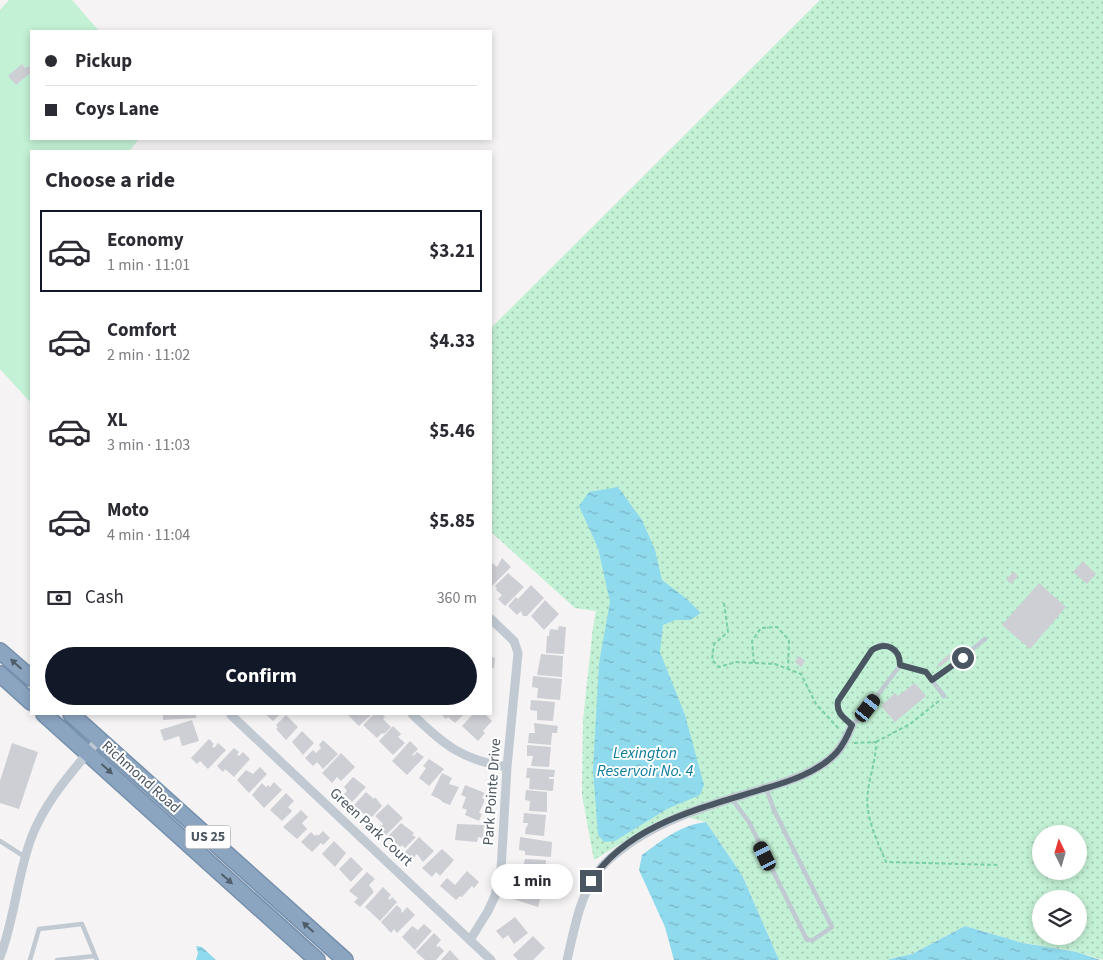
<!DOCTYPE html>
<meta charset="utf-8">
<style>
:root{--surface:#fff;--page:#f2f2f3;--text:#2b2b33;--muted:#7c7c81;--line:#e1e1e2;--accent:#111827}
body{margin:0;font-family:"Source Sans 3",sans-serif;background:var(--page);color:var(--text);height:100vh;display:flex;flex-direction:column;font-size:19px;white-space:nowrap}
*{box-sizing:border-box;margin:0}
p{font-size:16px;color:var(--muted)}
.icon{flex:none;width:28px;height:28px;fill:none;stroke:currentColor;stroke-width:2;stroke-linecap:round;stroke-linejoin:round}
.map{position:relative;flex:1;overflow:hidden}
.panel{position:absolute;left:30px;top:150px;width:462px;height:565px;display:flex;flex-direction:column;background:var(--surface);border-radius:0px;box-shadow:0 2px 8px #0003}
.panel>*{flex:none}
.hud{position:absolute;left:30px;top:30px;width:462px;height:110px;border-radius:0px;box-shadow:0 2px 8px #0003;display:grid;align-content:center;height:110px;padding:0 15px;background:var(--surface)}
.needle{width:32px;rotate:355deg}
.controls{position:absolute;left:1032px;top:825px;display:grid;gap:10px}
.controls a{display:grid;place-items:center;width:55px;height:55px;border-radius:50%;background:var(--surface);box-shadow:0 2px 8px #0003;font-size:25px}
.end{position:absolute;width:22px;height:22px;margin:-11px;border:6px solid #4a5661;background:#fff;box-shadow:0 0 0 2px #fff}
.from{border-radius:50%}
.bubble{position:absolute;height:35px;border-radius:18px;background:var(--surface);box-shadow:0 2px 8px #0003;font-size:16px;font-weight:700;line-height:35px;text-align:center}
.car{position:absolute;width:15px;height:30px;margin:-15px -8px;border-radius:6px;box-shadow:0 0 4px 1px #0007;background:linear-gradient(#222 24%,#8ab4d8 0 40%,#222 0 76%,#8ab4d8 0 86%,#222 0)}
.hud b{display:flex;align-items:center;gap:18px;height:48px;font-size:19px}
.hud b+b{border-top:1px solid var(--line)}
.hud i{width:12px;height:12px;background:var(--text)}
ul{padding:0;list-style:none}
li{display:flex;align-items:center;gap:15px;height:82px;margin:0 10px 8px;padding:0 5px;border:2px solid transparent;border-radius:0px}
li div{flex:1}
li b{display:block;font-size:19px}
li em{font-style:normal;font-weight:700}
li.current{border-color:var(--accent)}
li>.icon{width:45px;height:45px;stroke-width:1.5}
h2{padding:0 15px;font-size:22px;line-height:60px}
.pay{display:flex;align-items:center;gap:12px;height:55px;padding:0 15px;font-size:19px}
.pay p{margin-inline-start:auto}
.action{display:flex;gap:10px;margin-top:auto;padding:10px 15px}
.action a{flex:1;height:58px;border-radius:30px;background:var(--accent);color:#fff;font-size:20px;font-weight:700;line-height:58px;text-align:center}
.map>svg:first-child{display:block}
.grass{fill:url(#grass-dots);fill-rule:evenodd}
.pitch{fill:#c3f1d5}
.water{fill:url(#water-ripples)}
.building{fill:#cdcfd5}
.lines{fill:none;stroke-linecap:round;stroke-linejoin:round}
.highway-casing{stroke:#7690ad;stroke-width:18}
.path{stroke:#7ad0a6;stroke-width:2;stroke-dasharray:4 2.5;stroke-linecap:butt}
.lane{stroke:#c1cad2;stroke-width:4.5}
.street{stroke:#c1cad2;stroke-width:9}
.highway{stroke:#8ba5c1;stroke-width:15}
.oneway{fill:#505e6b}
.route{stroke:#4a5661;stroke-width:6}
.labels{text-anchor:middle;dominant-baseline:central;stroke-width:4;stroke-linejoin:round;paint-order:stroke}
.shield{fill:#fff;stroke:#808990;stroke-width:1}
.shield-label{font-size:14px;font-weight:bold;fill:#4a5661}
.street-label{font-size:15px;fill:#4a5661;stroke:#fff}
.water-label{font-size:16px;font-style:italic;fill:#0c7c9b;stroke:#fff}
</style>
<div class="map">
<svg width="1103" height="960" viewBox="0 0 1103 960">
<defs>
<pattern id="grass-dots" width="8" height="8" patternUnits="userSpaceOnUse" patternTransform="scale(1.25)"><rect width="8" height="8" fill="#c3f1d5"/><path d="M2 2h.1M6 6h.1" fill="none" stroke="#a0c6b0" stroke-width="1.8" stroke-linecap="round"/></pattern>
<pattern id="water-ripples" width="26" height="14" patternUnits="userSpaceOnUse" patternTransform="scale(1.25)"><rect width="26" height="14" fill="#90daee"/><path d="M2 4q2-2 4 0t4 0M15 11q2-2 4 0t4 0" fill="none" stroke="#78b4c4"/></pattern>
</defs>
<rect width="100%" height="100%" fill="#f5f3f3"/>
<path class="grass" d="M820 0H1103V960L1077 952 1023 943 965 926 912 954 886 960H779L742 875 706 822 675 814 656 822 594 860 582 795 583 720 593 627 596 611 575 608 491 532V328ZM1041 834H1079V871H1041ZM1041 899H1079V936H1041Z"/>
<path class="pitch" d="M9 0H72L99 31H31V139H139L129 151H31V403L0 369V10Z"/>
<path class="water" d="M618 487 642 520 655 550 662 580 687 599 701 613 690 620H676L663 625 660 652 685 715 704 785 700 795 667 809 615 841 604 842 598 835 593 770 599 663 610 602 598 548 579 506 589 492Z
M706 822 742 875 779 960H674L665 927 639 870 642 855C662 840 681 825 706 822Z
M965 926 1023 943 1077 952 1100 960H886L912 954Z
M196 946 202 947 216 960H196L198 953Z"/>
<path class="building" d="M22 64 25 68 29 66 31 69V76L29 74 16 85 8 76Z
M502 558 511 567 492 586 491 562 497 567Z
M1083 561 1096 574 1087 584 1073 572Z
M1014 572 1018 576 1011 584 1006 579Z
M508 573 524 587 505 606 498 599 502 595 496 590 497 588 495 586Z
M1039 583 1066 607 1030 649 1002 625Z
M531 585 544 598 527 616H523L521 611 517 615 508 606 516 597 518 599Z
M545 600 559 614 544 630 531 616Z
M559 626 566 627 564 654 546 653 547 636H549L550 629 558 630Z
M541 654 563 656 562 677 537 675Z
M949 654 952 657 940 667 937 665Z
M799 656 805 661 801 667 795 662Z
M491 657 495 658 494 668H491Z
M533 676 562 679 560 700 537 698 538 688 532 687Z
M915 683 926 696 895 722 881 706 895 693 898 696Z
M531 700 555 702 553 721 537 720V711L530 710Z
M163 714H196V718L163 720Z
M265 714H280L273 721Z
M347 714H372L359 726Z
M374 714H382L385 717 383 719 391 727 384 734 382 733 377 738 363 725Z
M441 714H464L455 723 448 717 446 719Z
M473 714H485L492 721 483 731 485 733 478 741 462 726Z
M286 715 298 727 286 740 276 729 278 728 276 725Z
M192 720 199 741 182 746 179 736 164 741 160 730Z
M534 723 558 726 557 733H552L551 745 528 743 529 733H535Z
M393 726 401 734 398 737 405 743 393 755 379 741Z
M302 731 314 743 303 755 292 742Z
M209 739 214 744 212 746 214 748 218 743 226 750 208 769 200 761 197 764 191 758Z
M323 740 338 754 323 769 317 762 313 766 305 758 313 750 316 753 321 748 319 745Z
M410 741 418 749 412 755 413 756 417 752 424 757 407 775 392 761Z
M12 743 38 752 19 809 0 803V781Z
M527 745 551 747 549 767 531 766 533 756H527Z
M234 748 239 752 237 755 239 756 243 752 250 759 234 777 225 769 223 772 217 766Z
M341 753 355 767 341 781 337 777 332 783 322 773Z
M429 759 444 769 429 786 419 778 426 768 423 766Z
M260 767 267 774 249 793 237 780 246 770 253 774Z
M527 768 555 770 554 777H549V779H554L553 791 529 789 530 778H526Z
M442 773 452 778 449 784 459 787 450 805 442 802 441 800 431 795Z
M353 777 366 787 352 802 344 794 347 791 344 787Z
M274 782 282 790 264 808 252 795 262 783 266 787 268 785 270 787Z
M465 785 485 793 482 798 484 799V802L479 813 482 814 479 821 465 815 467 810 462 808 466 797 461 795Z
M526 790 547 792V812L529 811 530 801 525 800Z
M366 792 374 799 375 797 382 806 372 817 368 814 366 816 354 805Z
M286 793 294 801 288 807 292 811 282 821 270 810Z
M388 804 403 818 386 835 379 828 383 824 375 816Z
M301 810 308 817 302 823 307 829 297 839 283 827Z
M524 813 546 815 544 836 525 834 526 827H527L528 823H523Z
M401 823 414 833 412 835 416 837 405 848 402 845 400 847 388 836Z
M457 824 484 825 483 838 478 837 477 842 455 840Z
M323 831 330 838 323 845 321 843 312 852 301 842 311 832 315 836 317 834 318 836Z
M419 837 434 851 423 862 417 854 412 859 405 852Z
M520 837 552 842 551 857 525 855V851L519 850Z
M334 841 346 853 335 867 322 854Z
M442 849 454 860 440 876 436 872 432 877 422 868Z
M351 857 363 869 351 882 339 869Z
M525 859 546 860 545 881 519 879 520 868H523Z
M467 871 479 882 474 888 472 886 462 897 460 896 456 900 440 886 447 878 455 885Z
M367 872 375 879 369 885 374 892 360 907 354 902 358 898 349 891Z
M524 882 549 891 546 899 541 897 538 907 513 899 516 889 521 891Z
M383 887 391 895 388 898 390 900 392 897 397 902 380 921 365 907Z
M397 905 402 910 401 911 402 913 407 907 415 915 397 933 394 929 391 933 381 922Z
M515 917 528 933 514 944 508 935 503 939 496 931Z
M424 924 432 931 415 950 402 937 412 926 418 930Z
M434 933 441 940 436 946 438 947 439 946 444 951 436 960H425L416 952Z
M533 936 545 948 533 960H518L513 955Z
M450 950 459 960H441Z"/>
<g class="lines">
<g class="highway-casing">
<path id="highway" d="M0 651 31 678
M0 674 31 702
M44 714 317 960
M71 714 345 960"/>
</g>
<path class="path" d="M724 603 728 632 714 644 712 660 719 667 736 662 775 664 801 674 816 704 840 730
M754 663 752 641 761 628 777 627 789 640 788 669
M876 742 910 724 939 701
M854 743 876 742C876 762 870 773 868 791 864 815 877 840 886 862L999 865"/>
<path class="lane" d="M879 645H885C894 649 902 656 899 667L860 718 852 725C843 717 836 713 838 701L872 650Z
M900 665 926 673 944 696
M932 680 963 657 985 639
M732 799 749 822 807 940H813L832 927 774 810 766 788
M0 841 25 857
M30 960 39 929 82 924 97 960
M57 960 95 956"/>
<path class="street" d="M412 714C444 745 462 760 507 767
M231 715 491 960
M470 940 488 911 495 896 501 870 507 767 518 653 514 641 491 619
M0 957C15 918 17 875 32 836 47 798 74 770 99 739
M567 960C574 931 579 899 596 874 605 861 617 852 630 843 669 816 714 804 759 790 786 782 818 773 837 752 844 744 848 735 852 725"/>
<use href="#highway" class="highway"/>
</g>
<defs><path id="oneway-solid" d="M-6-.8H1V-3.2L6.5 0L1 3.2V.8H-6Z" transform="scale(1.25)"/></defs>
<g class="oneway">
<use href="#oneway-solid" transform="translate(16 664) rotate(-138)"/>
<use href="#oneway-solid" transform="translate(107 769) rotate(42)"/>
<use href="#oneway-solid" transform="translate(227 879) rotate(42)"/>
<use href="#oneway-solid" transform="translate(308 927) rotate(-138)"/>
</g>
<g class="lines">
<path class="route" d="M591 881C628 824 702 808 763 789 788 782 819 772 837 752 844 744 848 735 852 725 843 717 836 713 838 701L872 650C886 641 900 648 900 665L926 672 932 680 963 658"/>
</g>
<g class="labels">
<rect class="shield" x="185.5" y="825.5" width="45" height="23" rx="4"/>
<g class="shield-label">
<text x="208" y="837">US 25</text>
</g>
<g class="street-label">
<text transform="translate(141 777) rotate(42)">Richmond Road</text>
<text transform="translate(492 792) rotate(-86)">Park Pointe Drive</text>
<text transform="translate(371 827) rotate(43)">Green Park Court</text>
</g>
<g class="water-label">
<text x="645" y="753">Lexington<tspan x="645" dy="18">Reservoir No. 4</tspan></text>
</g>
</g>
</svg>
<div class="controls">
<a><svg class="needle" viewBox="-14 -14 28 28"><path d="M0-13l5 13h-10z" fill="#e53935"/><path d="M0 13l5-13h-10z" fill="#7c7c81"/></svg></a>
<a><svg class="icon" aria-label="layers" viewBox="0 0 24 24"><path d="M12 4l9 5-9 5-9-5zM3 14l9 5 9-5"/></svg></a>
</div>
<i class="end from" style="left:963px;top:658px"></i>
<i class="end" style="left:591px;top:881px"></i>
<div class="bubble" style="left:491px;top:864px;width:82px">1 min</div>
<i class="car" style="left:868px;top:708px;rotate:38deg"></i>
<i class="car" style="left:765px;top:856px;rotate:334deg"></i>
<div class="hud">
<b><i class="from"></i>Pickup</b>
<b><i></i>Coys Lane</b>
</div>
<section class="panel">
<h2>Choose a ride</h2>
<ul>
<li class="current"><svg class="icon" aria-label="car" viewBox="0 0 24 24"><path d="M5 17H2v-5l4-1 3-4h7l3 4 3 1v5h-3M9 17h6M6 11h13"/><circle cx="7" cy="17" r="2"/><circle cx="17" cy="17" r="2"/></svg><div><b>Economy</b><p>1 min · 11:01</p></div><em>$3.21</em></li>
<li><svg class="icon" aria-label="car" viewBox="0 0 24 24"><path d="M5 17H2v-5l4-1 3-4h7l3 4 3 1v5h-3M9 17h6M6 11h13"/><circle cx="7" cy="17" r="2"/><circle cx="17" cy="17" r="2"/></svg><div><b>Comfort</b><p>2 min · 11:02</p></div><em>$4.33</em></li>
<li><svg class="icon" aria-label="car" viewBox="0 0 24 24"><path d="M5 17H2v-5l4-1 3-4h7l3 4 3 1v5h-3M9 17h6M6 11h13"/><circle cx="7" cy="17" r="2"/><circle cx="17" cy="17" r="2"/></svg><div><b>XL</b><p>3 min · 11:03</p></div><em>$5.46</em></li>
<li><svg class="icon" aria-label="car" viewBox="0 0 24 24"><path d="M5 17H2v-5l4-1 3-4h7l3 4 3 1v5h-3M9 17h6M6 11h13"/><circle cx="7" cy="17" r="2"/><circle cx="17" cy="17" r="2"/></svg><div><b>Moto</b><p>4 min · 11:04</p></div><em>$5.85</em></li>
</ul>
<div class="pay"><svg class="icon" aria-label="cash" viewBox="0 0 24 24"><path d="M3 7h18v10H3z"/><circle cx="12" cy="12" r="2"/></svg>Cash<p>360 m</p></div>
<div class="action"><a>Confirm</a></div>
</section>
</div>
